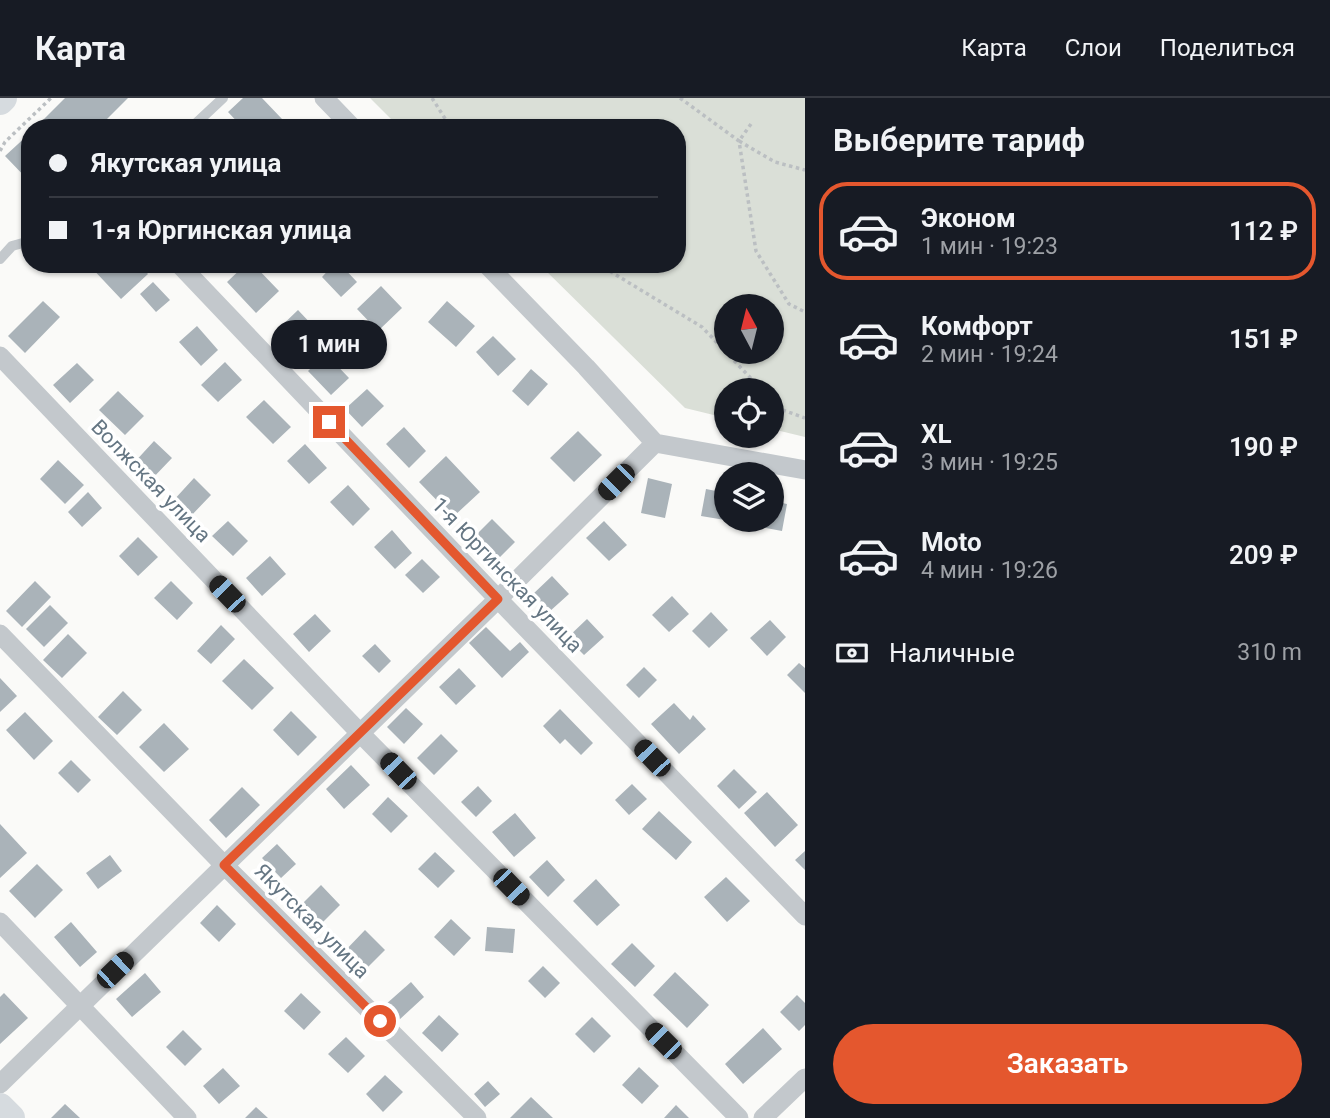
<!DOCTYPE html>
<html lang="ru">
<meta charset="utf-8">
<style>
:root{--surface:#171b24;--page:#20242c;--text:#f1f3f6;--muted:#9ea1a6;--line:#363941;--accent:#e4572e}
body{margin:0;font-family:Roboto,sans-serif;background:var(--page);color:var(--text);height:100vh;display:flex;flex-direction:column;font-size:26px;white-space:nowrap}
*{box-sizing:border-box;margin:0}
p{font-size:23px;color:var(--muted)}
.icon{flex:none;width:38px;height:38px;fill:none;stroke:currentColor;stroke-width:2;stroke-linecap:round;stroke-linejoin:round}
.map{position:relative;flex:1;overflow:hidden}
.drawer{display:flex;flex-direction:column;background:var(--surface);width:525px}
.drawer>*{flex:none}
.top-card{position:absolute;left:21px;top:21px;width:665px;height:154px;border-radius:28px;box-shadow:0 2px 5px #0004;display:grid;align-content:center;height:154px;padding:0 28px;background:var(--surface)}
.needle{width:46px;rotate:353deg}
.buttons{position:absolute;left:714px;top:196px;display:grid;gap:14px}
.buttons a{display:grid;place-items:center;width:70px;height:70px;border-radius:50%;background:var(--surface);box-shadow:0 2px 5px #0004;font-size:35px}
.end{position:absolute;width:32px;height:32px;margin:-16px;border:9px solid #e4572e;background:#fff;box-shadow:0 0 0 4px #fff}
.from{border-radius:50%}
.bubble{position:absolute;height:49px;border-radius:24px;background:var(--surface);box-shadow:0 2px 5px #0004;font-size:23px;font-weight:600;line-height:49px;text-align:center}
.car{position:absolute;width:21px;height:42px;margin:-21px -10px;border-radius:9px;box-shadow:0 0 5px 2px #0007;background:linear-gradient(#222 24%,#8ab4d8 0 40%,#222 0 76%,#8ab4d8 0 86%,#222 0)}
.top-card b{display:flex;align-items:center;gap:24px;height:66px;font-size:26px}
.top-card b+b{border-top:2px solid var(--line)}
.top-card i{width:18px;height:18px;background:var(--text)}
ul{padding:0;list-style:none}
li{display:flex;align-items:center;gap:21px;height:98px;margin:0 14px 10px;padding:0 14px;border:4px solid transparent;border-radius:28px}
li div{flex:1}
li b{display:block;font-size:26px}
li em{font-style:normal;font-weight:600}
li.active{border-color:var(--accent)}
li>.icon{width:63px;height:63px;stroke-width:1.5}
h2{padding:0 28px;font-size:32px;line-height:84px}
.pay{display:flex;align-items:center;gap:18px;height:77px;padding:0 28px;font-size:26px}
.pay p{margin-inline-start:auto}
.button{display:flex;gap:14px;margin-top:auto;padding:14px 28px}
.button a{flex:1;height:80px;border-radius:42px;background:var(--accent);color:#fff;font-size:28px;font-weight:600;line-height:80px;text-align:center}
header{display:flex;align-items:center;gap:42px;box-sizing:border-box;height:98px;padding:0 35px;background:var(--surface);border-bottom:2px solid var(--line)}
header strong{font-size:33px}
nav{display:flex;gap:38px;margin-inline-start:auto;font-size:24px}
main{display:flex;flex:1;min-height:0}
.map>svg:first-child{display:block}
.green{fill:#dadfd7;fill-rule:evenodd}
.building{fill:#aab3b9}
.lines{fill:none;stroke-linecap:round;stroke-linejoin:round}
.path{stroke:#bbbfc2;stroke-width:3.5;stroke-dasharray:3.5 3.5;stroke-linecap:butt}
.service{stroke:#c3c8cc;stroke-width:10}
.minor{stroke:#c3c8cc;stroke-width:19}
.secondary{stroke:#d6dbdf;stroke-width:28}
.route{stroke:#e4572e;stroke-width:9}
.labels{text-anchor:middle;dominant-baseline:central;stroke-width:7;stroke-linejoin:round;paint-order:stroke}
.street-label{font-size:21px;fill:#657683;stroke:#fff}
</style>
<header>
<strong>Карта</strong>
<nav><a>Карта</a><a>Слои</a><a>Поделиться</a></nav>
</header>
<main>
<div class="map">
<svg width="805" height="1020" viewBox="0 0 805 1020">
<rect width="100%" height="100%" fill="#fafaf8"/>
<path class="green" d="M370 0H805V339L772 331V292H726V320L685 310 539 166H677V30H400ZM726 208H772V254H726Z"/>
<path class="building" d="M65 0H128L98 30H35Z
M243 0H262L282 21 272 30H243L228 14Z
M30 35V84L5 58Z
M88 166H139L148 176 121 201Z
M246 166H253L279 193 256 215 227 184Z
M334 166H340L357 184 341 199 322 179Z
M153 184 170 202 156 214 140 196Z
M381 188 402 210 378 233 357 211Z
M43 203 60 219 25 255 8 238Z
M447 203 475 228 456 249 428 224Z
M298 212 315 230 291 252 274 235Z
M197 228 218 252 201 268 179 244Z
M493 238 516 261 498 278 476 254Z
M326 256 349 280 331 297 308 273Z
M225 264 242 282 218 304 201 287Z
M77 265 94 282 70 305 53 287Z
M531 271 548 286 528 308 512 293Z
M367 291 384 308 362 329 345 311Z
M118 293 144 318 125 337 99 312Z
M264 302 291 329 273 346 246 319Z
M404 329 426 353 409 370 386 346Z
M578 333 602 357 574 384 550 360Z
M154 343 172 360 150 383 132 367Z
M305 346 327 370 309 386 287 363Z
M446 358 480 394 453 419 419 384Z
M58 362 84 387 65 406 40 381Z
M194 380 211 397 189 420 172 404Z
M648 380 672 386 665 420 641 415Z
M348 387 370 411 353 428 330 404Z
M706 391 726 395 725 422 701 418Z
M88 394 102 410 82 429 68 414Z
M772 403 787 406 782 433 749 427 750 422H772Z
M492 421 515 444 497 462 475 438Z
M228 423 248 443 233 458 212 438Z
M604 423 627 447 609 463 586 440Z
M392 432 412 455 395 471 374 449Z
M138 439 158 459 138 478 119 458Z
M270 458 286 476 262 498 246 480Z
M422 461 440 479 423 495 405 477Z
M552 478 569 496 549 514 532 497Z
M35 483 51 499 22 529 6 513Z
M171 483 193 505 177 522 154 500Z
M672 498 689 516 669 534 652 517Z
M50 507 68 525 44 549 26 531Z
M711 514 728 532 709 550 692 533Z
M315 516 331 533 309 554 293 536Z
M587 521 604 539 584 557 567 540Z
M770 522 786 539 767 558 750 540Z
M221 527 235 541 211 566 197 553Z
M486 529 510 553 520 544 529 554 502 580 469 545Z
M68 536 87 555 62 580 43 562Z
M375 546 391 563 379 575 362 558Z
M244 561 274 590 252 612 222 583Z
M799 565 805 570V595L787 577Z
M644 569 657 582 639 600 626 587Z
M459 570 476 588 456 607 439 589Z
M0 580 17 598 0 614Z
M123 593 142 612 117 637 98 619Z
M674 605 690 622 693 617 706 631 679 656 651 626Z
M406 610 423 626 404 646 387 629Z
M560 611 593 645 581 657 565 641 560 646 543 628Z
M291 613 317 639 298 658 273 632Z
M25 614 53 643 34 662 6 632Z
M164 625 189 651 164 674 139 649Z
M441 636 458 653 434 677 417 660Z
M71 662 91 682 78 695 58 675Z
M351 667 370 687 344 711 326 691Z
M734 671 757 694 739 711 717 688Z
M632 686 647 701 629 717 615 702Z
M478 688 492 703 476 719 461 704Z
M242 689 260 707 226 740 209 722Z
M767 694 798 727 775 749 744 715Z
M388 699 408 718 391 735 372 716Z
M659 713 692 744 676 762 642 731Z
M515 715 536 740 514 759 492 734Z
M0 726 27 755 0 780Z
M277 746 296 766 281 780 262 760Z
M805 753V772L795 762Z
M435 754 455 773 438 790 418 771Z
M110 757 122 773 98 791 86 775Z
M547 762 565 782 548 799 529 779Z
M37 766 63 792 35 820 9 793Z
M726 779 750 803 727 824 704 799Z
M596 781 620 807 597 828 573 803Z
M321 787 340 807 316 831 297 811Z
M217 807 236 826 219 844 200 825Z
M451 821 471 840 454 858 434 839Z
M71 824 97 854 80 869 54 839Z
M487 829 515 831 513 855 485 853Z
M365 832 385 852 361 876 341 857Z
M632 845 655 868 635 889 611 866Z
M543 868 560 885 545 900 528 883Z
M675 874 709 907 687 930 653 897Z
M145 875 161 894 132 919 116 901Z
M411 884 424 899 399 922 385 907Z
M4 895 28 920 0 946V899Z
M301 895 321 914 304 932 284 913Z
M797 897 805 905V927L799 933 780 914Z
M439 917 459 936 442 954 422 935Z
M592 919 611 938 594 955 575 936Z
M763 930 782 951 743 986 725 966Z
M183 932 202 951 185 968 166 949Z
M346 939 365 958 348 975 328 956Z
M639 969 659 988 642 1006 622 987Z
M223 970 240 988 219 1006 203 988Z
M385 977 403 994 383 1014 366 996Z
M488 983 500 996 485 1009 474 996Z
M531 999 553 1020H510Z
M65 1006 80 1020H51Z
M676 1007 689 1020H664Z
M256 1009 268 1020H245Z"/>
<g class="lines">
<path class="path" d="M432 0 451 30
M680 0 739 43 756 153 789 206 805 214
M751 26 739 43 775 64 805 72
M0 53 5 44 51 0
M598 166 702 229 762 292
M772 303 780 311 805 320"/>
<path class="service" d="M191 30 223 0
M0 161 12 148 30 143"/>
<path class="minor" d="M324 0 353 30
M179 166 498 501 805 818
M486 166 586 269 655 345 805 372
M0 258 360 635 739 1020
M0 536 224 767 477 1020
M0 824 187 1020
M0 986 498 501 655 345
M763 1020 805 980"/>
<path class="secondary" d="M0 3 3 0
M0 1009 11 1020"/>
</g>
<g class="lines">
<path class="route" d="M329 324 498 501 224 767 380 923"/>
</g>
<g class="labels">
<g class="street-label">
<text transform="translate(151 383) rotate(46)">Волжская улица</text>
<text transform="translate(507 477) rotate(46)">1-я Юргинская улица</text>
<text transform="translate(312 823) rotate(45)">Якутская улица</text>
</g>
</g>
</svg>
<div class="buttons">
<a><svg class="needle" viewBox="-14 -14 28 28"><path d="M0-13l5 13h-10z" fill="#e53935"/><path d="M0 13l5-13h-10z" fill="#9ea1a6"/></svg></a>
<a><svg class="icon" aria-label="locate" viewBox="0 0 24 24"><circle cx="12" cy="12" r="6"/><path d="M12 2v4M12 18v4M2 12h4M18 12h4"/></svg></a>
<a><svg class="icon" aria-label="layers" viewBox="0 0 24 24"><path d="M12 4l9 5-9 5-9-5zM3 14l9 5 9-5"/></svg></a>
</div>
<i class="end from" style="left:380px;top:923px"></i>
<i class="end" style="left:329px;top:324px"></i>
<div class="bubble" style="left:271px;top:222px;width:116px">1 мин</div>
<i class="car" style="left:616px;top:384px;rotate:225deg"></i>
<i class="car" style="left:227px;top:496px;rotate:316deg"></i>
<i class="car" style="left:652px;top:660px;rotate:316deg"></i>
<i class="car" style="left:398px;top:673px;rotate:316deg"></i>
<i class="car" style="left:511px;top:789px;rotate:136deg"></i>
<i class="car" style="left:115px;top:872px;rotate:46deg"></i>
<i class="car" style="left:663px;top:943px;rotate:315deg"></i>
<div class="top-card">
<b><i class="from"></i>Якутская улица</b>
<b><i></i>1-я Юргинская улица</b>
</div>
</div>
<section class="drawer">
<h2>Выберите тариф</h2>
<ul>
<li class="active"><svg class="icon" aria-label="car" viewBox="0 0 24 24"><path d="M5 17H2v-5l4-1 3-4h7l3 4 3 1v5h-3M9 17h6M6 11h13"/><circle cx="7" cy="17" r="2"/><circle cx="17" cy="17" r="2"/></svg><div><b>Эконом</b><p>1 мин · 19:23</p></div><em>112 ₽</em></li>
<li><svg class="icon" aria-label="car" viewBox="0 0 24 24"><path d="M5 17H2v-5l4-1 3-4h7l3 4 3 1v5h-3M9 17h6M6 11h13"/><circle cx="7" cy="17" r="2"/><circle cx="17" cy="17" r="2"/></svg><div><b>Комфорт</b><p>2 мин · 19:24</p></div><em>151 ₽</em></li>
<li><svg class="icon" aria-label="car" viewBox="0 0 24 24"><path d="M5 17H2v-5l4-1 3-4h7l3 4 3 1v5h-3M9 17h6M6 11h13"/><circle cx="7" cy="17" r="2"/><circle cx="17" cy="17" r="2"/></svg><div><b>XL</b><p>3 мин · 19:25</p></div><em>190 ₽</em></li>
<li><svg class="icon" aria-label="car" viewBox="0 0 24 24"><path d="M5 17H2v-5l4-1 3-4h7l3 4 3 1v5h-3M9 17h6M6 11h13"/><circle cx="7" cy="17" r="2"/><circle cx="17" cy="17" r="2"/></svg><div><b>Moto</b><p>4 мин · 19:26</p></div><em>209 ₽</em></li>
</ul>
<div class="pay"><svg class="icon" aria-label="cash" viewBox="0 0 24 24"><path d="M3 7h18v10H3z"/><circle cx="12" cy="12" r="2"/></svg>Наличные<p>310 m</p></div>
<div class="button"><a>Заказать</a></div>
</section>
</main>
